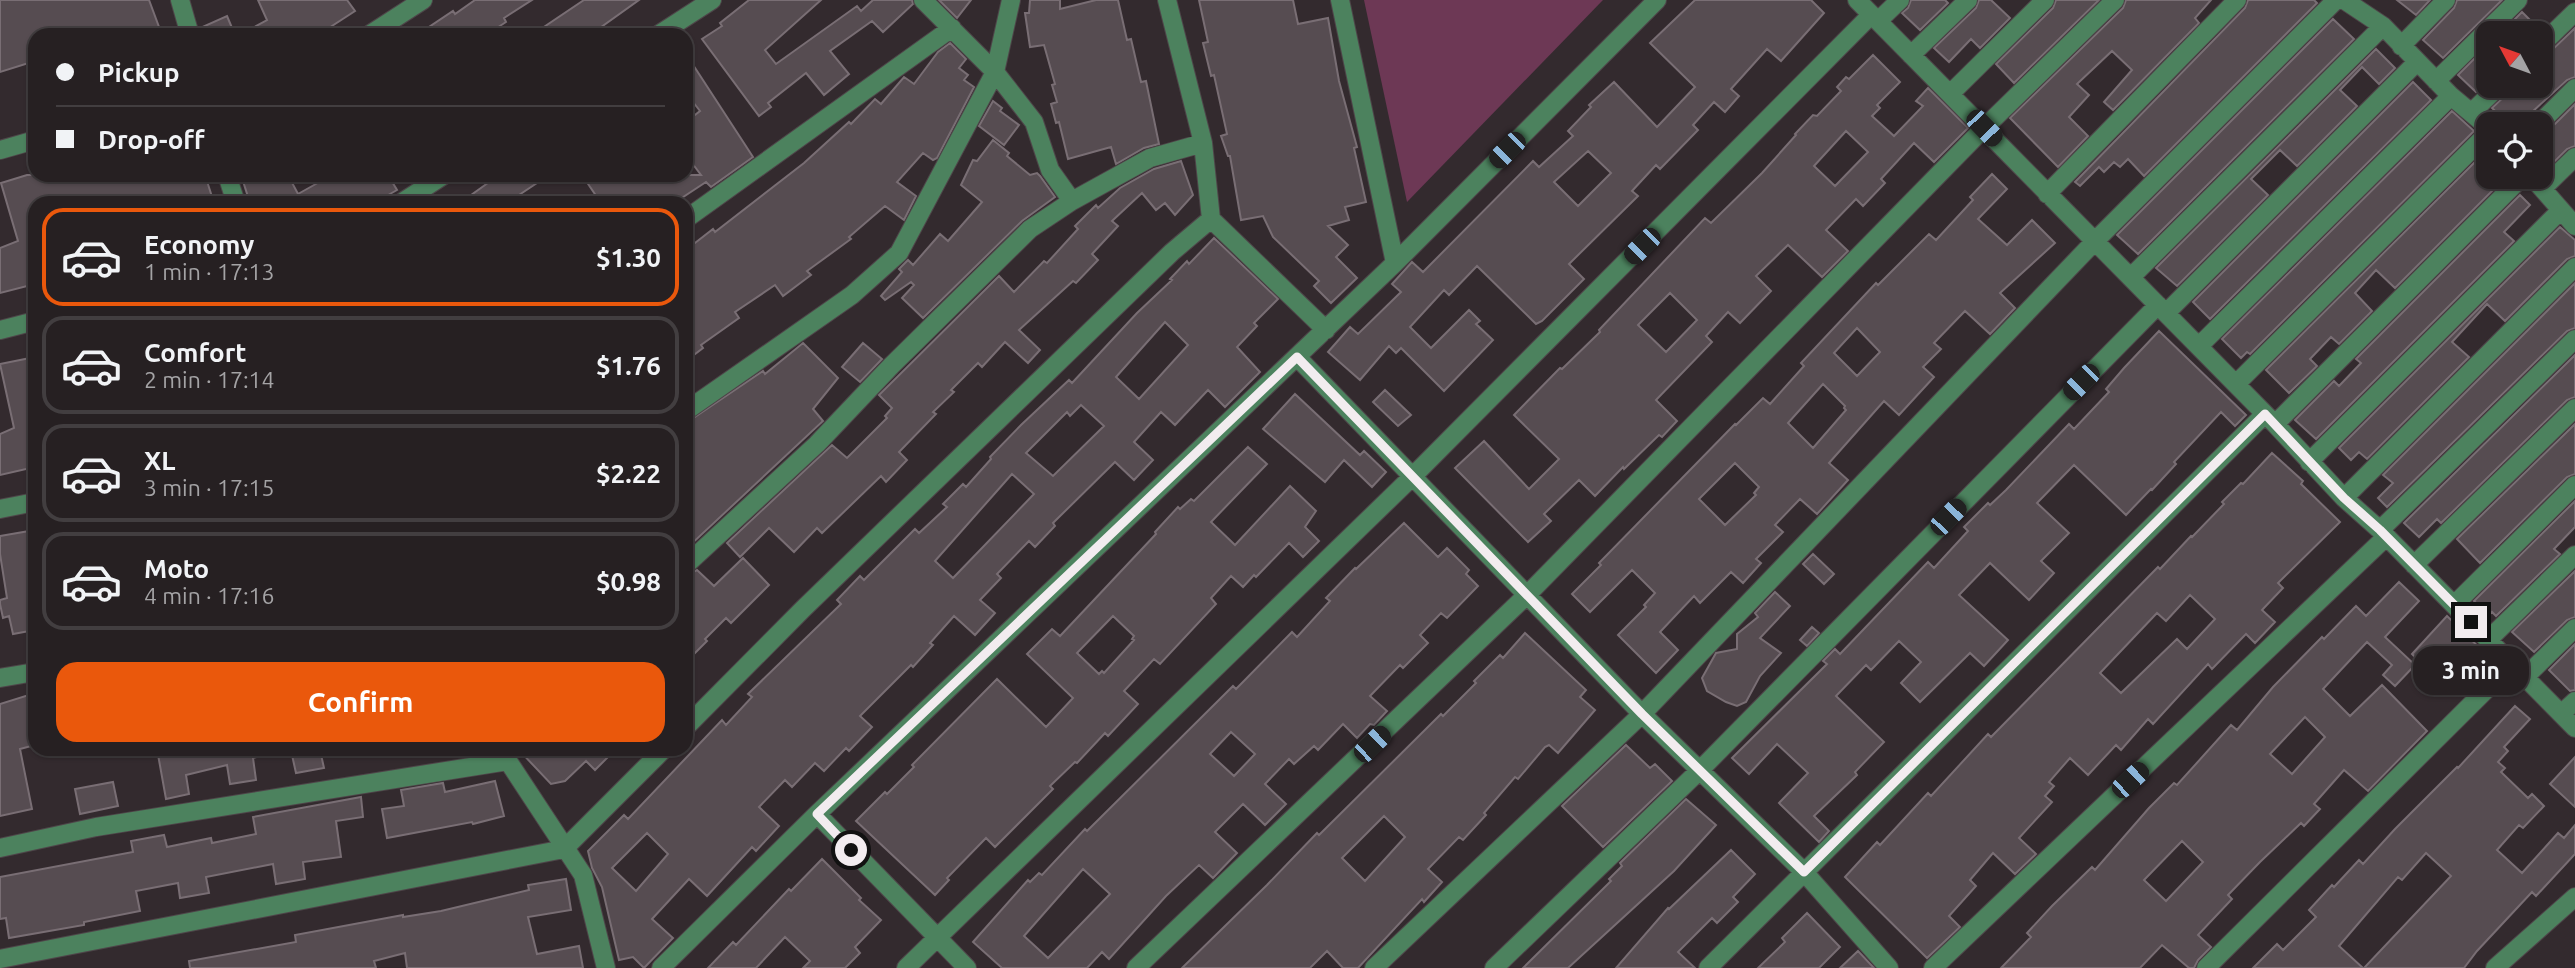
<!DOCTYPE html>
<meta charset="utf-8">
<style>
:root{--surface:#262022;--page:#322d2f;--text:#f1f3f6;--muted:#a4a3a5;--line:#423e40;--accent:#ea580c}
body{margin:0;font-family:Ubuntu,sans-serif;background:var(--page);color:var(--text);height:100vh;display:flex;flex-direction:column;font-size:26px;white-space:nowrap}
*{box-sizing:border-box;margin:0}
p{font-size:23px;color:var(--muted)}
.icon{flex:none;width:38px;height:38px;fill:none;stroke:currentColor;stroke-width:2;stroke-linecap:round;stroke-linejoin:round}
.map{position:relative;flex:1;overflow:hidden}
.sheet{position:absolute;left:28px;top:196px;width:665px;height:560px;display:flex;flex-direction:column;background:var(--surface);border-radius:21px;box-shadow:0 2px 5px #0004,0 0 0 2px var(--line)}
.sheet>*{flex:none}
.hud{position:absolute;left:28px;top:28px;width:665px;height:154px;border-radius:21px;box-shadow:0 2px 5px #0004,0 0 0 2px var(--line);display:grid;align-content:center;height:154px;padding:0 28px;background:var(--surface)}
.needle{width:46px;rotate:311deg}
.buttons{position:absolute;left:2476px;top:21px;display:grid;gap:14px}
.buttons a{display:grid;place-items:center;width:77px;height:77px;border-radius:14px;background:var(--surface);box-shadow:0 2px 5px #0004,0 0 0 2px var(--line);font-size:35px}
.end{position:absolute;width:32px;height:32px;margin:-16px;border:9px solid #f2ecef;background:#111;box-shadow:0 0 0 4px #111}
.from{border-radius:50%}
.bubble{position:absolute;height:49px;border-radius:21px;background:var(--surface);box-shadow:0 2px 5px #0004,0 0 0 2px var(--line);font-size:23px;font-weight:700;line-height:49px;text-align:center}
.car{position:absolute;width:21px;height:42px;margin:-21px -10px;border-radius:9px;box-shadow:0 0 5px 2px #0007;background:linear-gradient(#222 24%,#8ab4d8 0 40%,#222 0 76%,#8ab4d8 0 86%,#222 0)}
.hud b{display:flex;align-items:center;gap:24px;height:66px;font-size:26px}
.hud b+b{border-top:2px solid var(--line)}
.hud i{width:18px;height:18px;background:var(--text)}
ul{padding:12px 0 0;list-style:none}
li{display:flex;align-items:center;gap:21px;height:98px;margin:0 14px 10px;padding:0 14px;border:4px solid var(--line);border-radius:21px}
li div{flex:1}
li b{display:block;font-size:26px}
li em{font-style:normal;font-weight:700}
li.selected{border-color:var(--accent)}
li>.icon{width:63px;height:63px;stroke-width:1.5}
.action{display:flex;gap:14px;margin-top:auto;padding:14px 28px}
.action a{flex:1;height:80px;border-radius:21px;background:var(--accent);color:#fff;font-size:28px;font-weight:700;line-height:80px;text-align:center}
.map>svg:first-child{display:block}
.green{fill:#6d3855}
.building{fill:#564c51;stroke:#796e74;stroke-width:2;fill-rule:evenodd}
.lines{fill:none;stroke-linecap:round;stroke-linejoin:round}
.minor-casing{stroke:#4e4549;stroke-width:20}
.minor{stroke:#4c825e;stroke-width:18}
.route{stroke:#f2ecef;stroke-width:9}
</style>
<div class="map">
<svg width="2575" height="968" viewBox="0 0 2575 968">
<rect width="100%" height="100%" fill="#332a2e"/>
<path class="green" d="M1364 0H1603L1407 202Z"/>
<path class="building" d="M0 0H149L162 35H35V61L0 72Z
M258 0H347L355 11 318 35H240L267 20Z
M475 0H532L504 18 506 22 486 35H417L453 11 455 14Z
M584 0H639L590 35H532Z
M749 0H821L765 50 776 64 857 6 861 11 873 0H912L913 4 883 32 872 21 830 51 849 74 824 95 806 73 768 103 771 107 759 116 702 39 722 26 720 23Z
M939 0H971L957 18Z
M1030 0H1060V9L1096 0H1118L1127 40 1131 39 1141 82 1146 81 1159 144 1144 148 1116 164 1111 147 1068 159 1059 122 1056 123 1051 104 1057 102 1052 85 1055 84 1044 45 1030 47 1025 13H1029Z
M1199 0H1293L1298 24 1328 18 1339 81 1357 147 1354 148 1366 202 1345 207 1349 220 1328 226 1348 245 1336 257 1357 278 1331 303 1314 286 1319 281 1273 237 1263 216 1241 220 1230 156H1228L1221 136 1227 134 1214 75 1211 76 1203 43 1208 42Z
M1695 0H1811L1824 13 1781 61 1767 49 1731 89 1739 96 1725 112 1714 102 1693 125 1698 130 1660 169 1656 165 1632 191 1638 196 1569 264 1584 279 1542 321 1536 324 1477 266 1449 295 1444 290 1410 327 1431 348 1469 310 1480 321 1476 324 1493 340 1444 391 1401 348 1396 353 1389 346 1360 380 1328 352 1350 327 1358 334 1401 292 1392 284 1412 262 1423 272 1533 161 1539 167 1573 136 1568 131 1591 107 1589 105 1614 82 1657 127 1695 87 1650 43ZM1588 151 1611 173 1578 206 1554 182Z
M1911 0H1945L1948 3 1920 30 1902 13 1908 8Z
M1979 0H1991L2010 18 1980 48 1971 39 1949 62 1934 48 1976 8Z
M2056 0H2099L2014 83 1996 64 2053 8Z
M2126 0H2211L2195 18 2199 23 2113 110 2104 102 2132 70 2112 51 2077 84 2089 95 2069 117 2088 136 2058 167 2010 118 2123 8Z
M2248 0H2314L2317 3 2144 176 2128 159 2120 167 2114 162 2104 172 2099 167 2080 186 2075 182 2245 8Z
M2397 0H2430L2416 15Z
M2457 0H2502L2443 58 2423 40 2454 8Z
M2522 12 2540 30 2537 33H2501Z
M227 16 235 35H201L200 28Z
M2333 19 2354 39 2138 254 2117 235Z
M2575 28V77L2567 80 2519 124H2509L2492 108 2507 94 2510 86H2541V56L2549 53Z
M950 43 966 59 959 68 968 75 964 80 974 87 937 158 933 160 923 153 897 182 916 196 904 220 885 206 849 237 851 239 807 271 811 275 783 296 775 285 735 312 739 318 701 345 703 348 686 361V250L713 229 715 232 804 163 849 122 851 124 875 99 881 104 904 77 914 84 938 52Z
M2488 45V80L2476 92 2458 75Z
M2376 49 2395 68 2379 84 2362 67 2340 90 2357 106 2297 166 2280 150 2251 179 2268 195 2177 286 2156 268Z
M686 54 753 157 711 187 706 182 674 203H601L582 175H701L686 155V122L700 111 686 93Z
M1873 55 1900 82 1877 105 1880 108 1872 116 1894 136 1923 106 1916 101 1928 88 1968 128 1934 162 1914 143 1881 179 1885 183 1863 206 1856 199 1826 230 1848 251 1822 277 1788 245 1756 276 1771 291 1740 323 1728 312 1706 336 1712 342 1656 400 1677 421 1662 437 1659 435 1624 469 1623 467 1595 496 1579 480 1544 514 1551 521 1528 542 1455 468 1484 441 1529 489 1559 459 1514 415 1560 368 1562 369 1600 332 1599 330 1705 218 1711 223 1762 173 1796 135 1795 134 1813 115 1817 116 1841 91 1837 87 1846 77 1849 79ZM1846 131 1868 152 1835 186 1814 166ZM1670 293 1697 320 1666 352 1638 325Z
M2413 82 2431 100 2210 319 2193 302Z
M993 101 1002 108 1000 111 1019 125 1004 145 979 126Z
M2575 104V146L2567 149 2549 167 2541 160V135L2547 132Z
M2452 111 2474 131 2250 354 2247 352 2241 358 2222 339Z
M993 140 1009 153 1007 156 1030 175 1037 173 1040 176 1055 197 1022 221 923 318 902 298 914 285 911 282 885 300 881 296 902 272 899 269 908 260 913 265 940 234 948 241 982 202 961 185 973 160 977 161Z
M2483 154 2488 159V177H2500L2503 180 2395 288 2376 270 2355 293 2372 311 2339 344 2331 337 2310 359 2317 366 2289 393 2266 370Z
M1181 161 1193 195 1175 215 1165 203 1156 210 1142 193 1112 221 1118 226 1092 254 1098 260 1076 283 1073 281 1019 330 1040 350 1028 363 1005 342 982 367 978 363 951 390 954 392 933 412 936 414 899 452 907 460 886 482 881 476 822 533 817 528 794 552 769 528 740 557 727 543 832 445 847 458 887 418 885 416 892 408 879 395 999 276 1014 292 1044 261 1047 263 1078 229 1075 226 1096 205 1098 208 1120 188 1154 169Z
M1992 174 2007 189 1978 219 2007 245 2032 220 2055 243 2000 293 2015 308 1990 334 1965 311 1934 343 1941 349 1923 367 1934 377 1899 415 1884 401 1829 463 1848 480 1817 514 1800 499 1775 525 1783 532 1756 559 1761 563 1743 583 1731 572 1700 603 1694 596 1660 632 1678 650 1656 673 1618 635 1646 607 1644 605 1655 593 1632 570 1590 612 1572 594 1601 565 1599 563 1735 424 1736 425 1763 398 1770 404 1804 366 1801 363 1876 283 1878 285 1929 234 1936 240 1973 200 1970 197ZM1857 328 1880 352 1857 376 1834 353ZM1823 384 1845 406 1844 408 1846 410 1813 448 1788 423ZM1735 463 1759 487 1754 493 1756 495 1725 525 1699 499Z
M27 175H205L214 203H90L88 196 54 203H35V284L0 293V248L18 241 1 183Z
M241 175H288L298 194 332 175H388L397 190 374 203H250Z
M499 175H549L519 195 524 203H460Z
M2520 195 2530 205 2504 232 2514 241 2316 439 2295 420 2334 381 2339 386 2361 363 2356 359Z
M2560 227 2575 240V256L2567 259 2505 321 2487 304 2452 342 2469 357 2367 459 2359 452 2351 460 2339 448Z
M1214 238 1278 299 1254 323 1257 326 1237 347 1260 372 1225 407 1208 390 1175 425 1161 412 1134 442 1153 460 1134 480 1115 462 1053 523 1055 526 1035 547 1029 541 997 574 1001 578 980 600 995 613 975 635 954 616 930 643 933 645 913 667 911 665 860 716 872 727 849 751 846 748 824 771 815 763 792 787 785 780 759 807 779 826 756 851 752 847 707 896 689 879 652 919 673 938 644 968 633 957 619 960 602 887 592 868 588 851 624 815 628 819 722 720 726 725 752 697 748 694 841 604 837 600 860 576 864 580 915 529 919 533 947 507 943 504 963 484 966 487 991 459 990 457 1021 425 1069 380 1072 383 1137 313 1172 280 1170 279 1187 261 1189 264ZM1165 322 1188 345 1139 399 1116 377ZM1081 405 1104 426 1053 476 1026 453 1067 412 1070 416ZM1012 474 1034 494 953 578 935 561ZM647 833 668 854 636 891 612 868Z
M2575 283V328L2567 331 2387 507 2378 498 2393 483 2383 475Z
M2159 331 2246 415 2235 426 2221 412 2174 462 2176 464 2152 490 2151 489 2126 515 2074 465 2037 503 2069 533 2041 561 2054 573 2029 600 1990 563 1959 595 2008 640 1984 666 1970 653 1920 702 1901 683 1921 662 1899 641 1871 670 1866 665 1836 696 1884 742 1855 772 1857 775 1814 816 1829 831 1819 842 1779 803 1808 773 1777 744 1749 774 1732 758 1827 664 1823 661 1835 649 1840 654 1928 562 1934 568 1968 531 1964 527 1988 503 1990 505 2006 490 2069 424 2074 429 2109 392 2106 389 2124 368Z
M803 343 838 378 813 409 823 421 686 549V423L763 371 765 374Z
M863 343 882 359 860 382 842 367Z
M2575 355V397L2567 400 2441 523 2437 519 2419 537 2404 523Z
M35 357V467L0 475V434L14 428 0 364Z
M1385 390 1411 415 1398 426 1373 402Z
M1295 394 1360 455 1364 451 1386 472 1372 487 1344 460 1325 482 1263 429Z
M2575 424V474L2567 477 2480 563 2457 539Z
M1248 447 1267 464 1211 522 1235 545 1290 486 1316 511 1305 527 1319 541 1303 557 1289 543 1256 577 1254 575 1243 587 1231 576 1211 598 1216 604 1160 664 1154 659 1124 691 1138 704 1108 736 1105 733 1077 763 1075 762 1050 786 1053 789 995 847 986 838 947 878 949 880 935 895 856 821 885 792 887 794 914 767 912 765 997 679 1046 727 1073 698 1027 654 1052 629 1060 636 1156 534 1155 532 1178 507 1180 509 1191 499 1194 501ZM1113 616 1134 636 1132 639 1134 640 1104 673 1102 671 1099 674 1077 653Z
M2272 453 2303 481 2301 484 2340 522 2278 583 2283 588 2262 610 2275 622 2255 643 2246 634 2212 669 2208 664 2153 724 2148 719 2121 750 2116 745 2088 775 2070 758 2049 782 2054 786 2045 796 2052 802 2019 838 2036 854 2015 874 1993 853 1970 880 1976 886 1949 916 1960 927 1927 958 1845 877 1877 842 1880 845 1928 793 1931 796 1988 734 1991 737 2158 567 2160 569 2191 536 2192 537 2224 504 2222 502 2241 483 2243 484ZM2190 595 2215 619 2187 649 2177 639 2121 693 2100 673 2157 613 2166 621Z
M2575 501V527L2554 549 2560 554 2496 616 2492 612 2489 615 2474 601Z
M1404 523 1438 557 1447 548 1469 570 1466 574 1478 586 1447 618 1441 613 1420 635 1428 643 1403 668 1400 665 1370 696 1387 711 1374 725 1370 724 1357 738 1343 724 1318 750 1314 746 1294 764 1289 759 1265 784 1286 804 1265 825 1243 804 1215 832 1237 853 1213 878 1199 865 1166 896 1109 959 1102 952 1087 968H1002L973 942 1028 880 1030 882 1039 873 1042 875 1085 829 1087 831 1233 686 1236 689 1292 632 1297 637 1330 601 1326 598 1355 568 1356 569ZM1231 732 1255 754 1234 776 1210 754ZM1083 869 1110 894 1048 958 1024 936Z
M35 530V630L13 634 9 616 3 618 0 604V600L7 598 0 554V536Z
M1813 554 1834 574 1824 584 1803 564Z
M743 558 769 585 731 623 726 618 705 639 707 641 686 662V576L697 570 714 586Z
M2575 571V617L2567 620 2534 652 2512 632Z
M2399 582 2419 601 2385 637 2415 665 2395 686 2383 675 2392 665 2367 642 2323 689 2350 716 2382 685 2427 731 2368 791 2344 770 2314 804 2320 809 2304 826 2301 823 2260 862 2228 895 2232 899 2198 935 2211 947 2198 960 2194 968H2189L2162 945 2140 968H2001L2031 937 2027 933 2052 906 2092 867 2095 870 2149 808 2174 783 2177 785 2231 725 2237 730 2273 687 2322 637 2324 639 2356 606 2366 616ZM2305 717 2325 737 2292 774 2270 754ZM2182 841 2203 862 2166 901 2144 880Z
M1775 592 1790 606 1760 638 1781 653 1760 676 1746 702 1737 706 1726 702 1707 691 1702 678 1716 653 1737 649V634L1758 617 1755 613Z
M2447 616 2496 664 2482 678 2466 663 2442 686 2412 654Z
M1812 627 1819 633 1807 646 1800 640Z
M1525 633 1586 690 1580 697 1595 710 1558 753 1549 745 1545 747 1518 779 1515 777 1484 813 1486 815 1463 840 1459 837 1428 869 1442 882 1424 902 1422 899 1358 968H1343L1327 951 1310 968H1182L1267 885 1317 833 1319 835 1441 714 1443 716 1476 683 1474 681 1500 655 1503 658ZM1384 816 1405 837 1365 881 1342 858Z
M2575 644V690L2570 691 2549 670Z
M35 693V745L20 749 32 809 0 816V704Z
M2515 706 2530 719 2504 747 2508 751 2498 762 2505 768 2501 772 2528 798 2532 794 2544 806 2523 828 2519 825 2497 850 2522 873 2558 833 2564 838 2575 825V854L2536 896 2532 892 2477 951 2464 968H2364L2451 876 2426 853 2402 880 2398 877 2339 946 2363 968H2253L2277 944 2283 950 2316 917 2309 910 2332 885 2334 887 2359 860 2363 864 2395 829 2457 767 2458 768Z
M1626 745 1650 768 1655 764 1672 781 1603 847 1562 806Z
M157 749H267L268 754 253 758 256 780 230 784 227 765 186 775 189 794 166 799Z
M518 749H616L595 770 586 761 565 781 551 784Z
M320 750 324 768 296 773 292 755Z
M2575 757V807L2550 784Z
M495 781 504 816 473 824 472 822 387 838 382 809 404 806 401 790 443 783 445 792Z
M113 782 118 806 80 814 75 789Z
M361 797 363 817 336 821 341 857 303 862 305 879 276 884 273 864 206 877 209 893 180 898 178 883 136 891 140 911 84 922V925L9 938 6 918 0 919V877L133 852 131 841 164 835 167 847 211 838 212 843 256 834 253 817Z
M1686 799 1716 825 1674 871 1568 968H1523L1611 881 1609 879 1622 866 1620 863Z
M1731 850 1755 874 1733 897 1738 902 1717 923 1712 918 1678 952 1695 968H1616L1668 908 1669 909Z
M822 859 861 898 859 900 881 920 855 947 860 953 845 968H803L810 961 785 937 756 968H708L733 942 736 945 789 889 791 891Z
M566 879 571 910 528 917 537 954 579 946 583 968H407L405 953 374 961 376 968H190L189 961 296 942 295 935 403 915V917L441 911 529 890 528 885Z
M1807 913 1840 947 1819 968H1758L1785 942 1782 938Z
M1858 951 1874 968H1840Z"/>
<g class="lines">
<g class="minor-casing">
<path id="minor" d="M180 0 190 35
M923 0 995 72 1034 122 1050 170 1072 201
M1167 0 1203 143 1211 219 1326 330
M1340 0 1395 263
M1857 0 2275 424 2344 498 2380 530 2575 728
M2344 0 2383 26 2451 96 2488 127
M1878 21 1900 0
M369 35 423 0
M658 35 712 0
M2541 45 2575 12
M2401 46 2446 0
M1911 55 1968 0
M2436 81 2518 0
M1950 94 2045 0
M2471 113 2499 86
M2539 124 2575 88
M0 150 35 140
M227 175 236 203
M2532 177 2575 226
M2543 188 2575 157
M2047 194 2237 0
M401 203 444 175
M686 219 952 28
M2131 277 2383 26
M2166 313 2417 62
M0 330 35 321
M2199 346 2451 96
M1297 357 1642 714 1804 872 1889 968
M2236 384 2488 133
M686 411 852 295 899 253 995 72 1011 0
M2275 424 2522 177
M2309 462 2560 211
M2344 498 2575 267
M0 509 35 502
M2380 530 2575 339
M686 565 817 444 891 366 1030 229 1072 201 1150 158 1203 143
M2414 565 2575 408
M2454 605 2575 485
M2488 640 2575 555
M2525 677 2575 628
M0 678 35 672
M2561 714 2575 701
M686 727 803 609 1172 252 1211 219
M496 749 508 761 583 875 606 968
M817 814 967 968
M0 848 96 827 508 761
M0 959 564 849 664 749
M661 968 817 814 1395 263 1657 0
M906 968 1412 477 1871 15
M1136 968 1528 594 1984 128 2115 0
M1374 968 1642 714 2095 241 2336 0
M1494 968 1701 769 2158 305
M1708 968 2265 414
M1933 968 2386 537
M2206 968 2512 664
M2495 968 2575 897"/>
</g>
<use href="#minor" class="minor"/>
</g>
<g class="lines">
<path class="route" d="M851 850 817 814 1297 357 1642 714 1804 872 2265 414 2344 498 2380 530 2471 622"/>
</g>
</svg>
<div class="buttons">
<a><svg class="needle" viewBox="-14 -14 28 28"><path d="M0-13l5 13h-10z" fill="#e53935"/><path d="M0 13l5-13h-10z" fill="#a4a3a5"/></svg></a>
<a><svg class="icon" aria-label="locate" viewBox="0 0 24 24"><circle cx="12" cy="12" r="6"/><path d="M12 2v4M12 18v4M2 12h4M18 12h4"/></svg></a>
</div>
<i class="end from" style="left:851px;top:850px"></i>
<i class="end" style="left:2471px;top:622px"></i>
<div class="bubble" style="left:2413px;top:646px;width:116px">3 min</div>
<i class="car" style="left:1984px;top:128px;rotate:136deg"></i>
<i class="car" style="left:1507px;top:150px;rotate:225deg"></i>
<i class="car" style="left:1642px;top:246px;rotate:225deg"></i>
<i class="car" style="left:2081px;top:382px;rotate:225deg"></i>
<i class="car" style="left:1948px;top:517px;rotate:44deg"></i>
<i class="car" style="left:1372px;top:744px;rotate:46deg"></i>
<i class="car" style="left:2130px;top:780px;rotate:47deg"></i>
<div class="hud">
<b><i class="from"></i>Pickup</b>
<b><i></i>Drop-off</b>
</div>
<section class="sheet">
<ul>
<li class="selected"><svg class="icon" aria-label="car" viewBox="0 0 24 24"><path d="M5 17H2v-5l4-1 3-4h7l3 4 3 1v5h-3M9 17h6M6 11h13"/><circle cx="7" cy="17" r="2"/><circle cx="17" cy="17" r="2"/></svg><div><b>Economy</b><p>1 min · 17:13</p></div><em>$1.30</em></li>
<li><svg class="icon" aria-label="car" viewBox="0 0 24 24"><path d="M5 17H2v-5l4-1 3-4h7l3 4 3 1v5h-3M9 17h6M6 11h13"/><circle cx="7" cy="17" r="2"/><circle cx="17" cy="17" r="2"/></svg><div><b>Comfort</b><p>2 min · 17:14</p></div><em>$1.76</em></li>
<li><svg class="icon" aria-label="car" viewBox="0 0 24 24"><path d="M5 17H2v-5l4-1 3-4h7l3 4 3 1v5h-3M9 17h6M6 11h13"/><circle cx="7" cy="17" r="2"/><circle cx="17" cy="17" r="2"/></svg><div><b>XL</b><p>3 min · 17:15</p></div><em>$2.22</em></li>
<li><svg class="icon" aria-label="car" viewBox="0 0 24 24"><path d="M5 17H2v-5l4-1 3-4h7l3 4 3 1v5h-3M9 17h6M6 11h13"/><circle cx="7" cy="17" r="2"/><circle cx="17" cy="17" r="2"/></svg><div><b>Moto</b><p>4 min · 17:16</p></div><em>$0.98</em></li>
</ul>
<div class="action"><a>Confirm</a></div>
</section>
</div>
